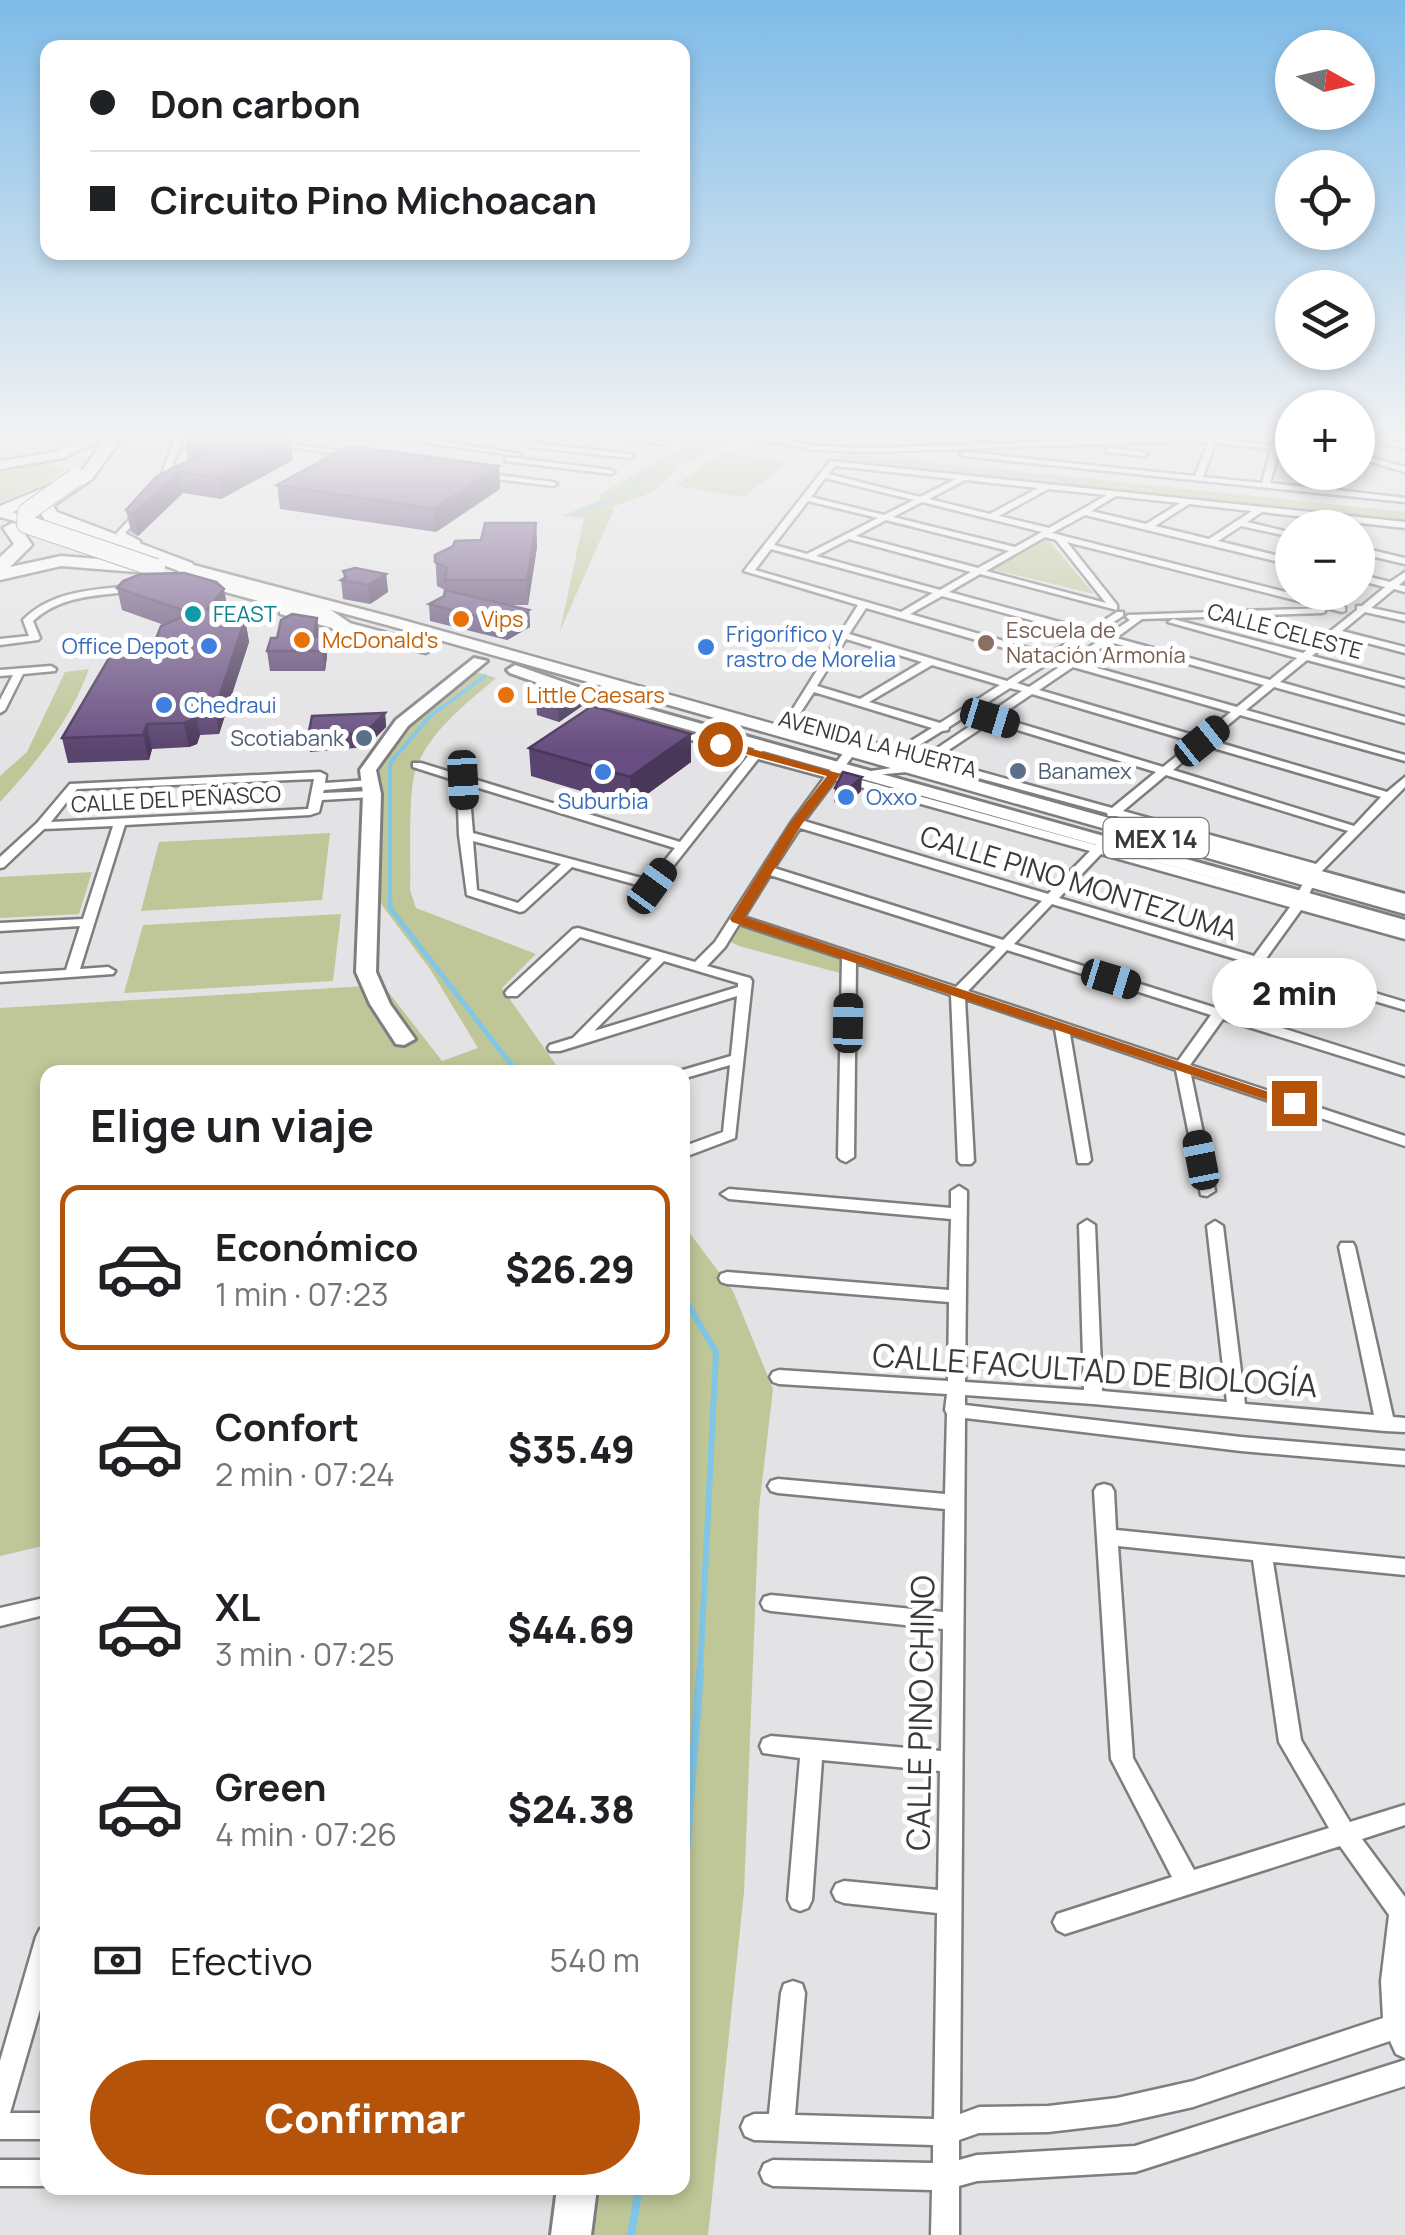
<!DOCTYPE html>
<html lang="es">
<meta charset="utf-8">
<style>
:root{--surface:#fff;--page:#f6f6f6;--text:#202124;--muted:#757577;--line:#e0e0e0;--accent:#b45309}
body{margin:0;font-family:Manrope,sans-serif;background:var(--page);color:var(--text);height:100vh;display:flex;flex-direction:column;font-size:38px;white-space:nowrap}
*{box-sizing:border-box;margin:0}
p{font-size:32px;color:var(--muted)}
.icon{flex:none;width:55px;height:55px;fill:none;stroke:currentColor;stroke-width:2;stroke-linecap:round;stroke-linejoin:round}
.map{position:relative;flex:1;overflow:hidden}
.drawer{position:absolute;left:40px;top:1065px;width:650px;height:1130px;display:flex;flex-direction:column;background:var(--surface);border-radius:20px;box-shadow:0 5px 15px #0003}
.drawer>*{flex:none}
.guide{position:absolute;left:40px;top:40px;width:650px;height:220px;border-radius:20px;box-shadow:0 5px 15px #0003;display:grid;align-content:center;height:220px;padding:0 50px;background:var(--surface)}
.needle{width:65px;rotate:98deg}
.tools{position:absolute;left:1275px;top:30px;display:grid;gap:20px}
.tools a{display:grid;place-items:center;width:100px;height:100px;border-radius:50%;background:var(--surface);box-shadow:0 5px 15px #0003;font-size:50px}
.end{position:absolute;width:45px;height:45px;margin:-22px;border:12px solid #b45309;background:#fff;box-shadow:0 0 0 5px #fff}
.from{border-radius:50%}
.bubble{position:absolute;height:70px;border-radius:35px;background:var(--surface);box-shadow:0 5px 15px #0003;font-size:32px;font-weight:800;line-height:70px;text-align:center}
.car{position:absolute;width:30px;height:60px;margin:-30px -15px;border-radius:12px;box-shadow:0 0 8px 2px #0007;background:linear-gradient(#222 24%,#8ab4d8 0 40%,#222 0 76%,#8ab4d8 0 86%,#222 0)}
.guide b{display:flex;align-items:center;gap:35px;height:95px;font-size:38px}
.guide b+b{border-top:2px solid var(--line)}
.guide i{width:25px;height:25px;background:var(--text)}
ul{padding:0;list-style:none}
li{display:flex;align-items:center;gap:30px;height:165px;margin:0 20px 15px;padding:0 30px;border:5px solid transparent;border-radius:20px}
li div{flex:1}
li b{display:block;font-size:38px}
li em{font-style:normal;font-weight:800}
li.current{border-color:var(--accent)}
li>.icon{width:90px;height:90px;stroke-width:1.5}
h2{padding:0 50px;font-size:45px;line-height:120px}
.pay{display:flex;align-items:center;gap:25px;height:110px;padding:0 50px;font-size:38px}
.pay p{margin-inline-start:auto}
.primary-button{display:flex;gap:20px;margin-top:auto;padding:20px 50px}
.primary-button a{flex:1;height:115px;border-radius:60px;background:var(--accent);color:#fff;font-size:40px;font-weight:800;line-height:115px;text-align:center}
.map>svg:first-child{display:block}
.green{fill:#bfc697}
.lines{fill:none;stroke-linecap:round;stroke-linejoin:round}
.stream-far4{stroke:#7fc6e7;stroke-width:2.5}
.stream-far3{stroke:#7fc6e7;stroke-width:4}
.stream-far2{stroke:#7fc6e7;stroke-width:5}
.stream-far1{stroke:#7fc6e7;stroke-width:6}
.stream{stroke:#7fc6e7;stroke-width:8}
.street-casing{stroke:#7e7e80;stroke-width:5}
.secondary-casing{stroke:#7e7e80;stroke-width:6}
.primary-casing{stroke:#7e7e80;stroke-width:5}
.highway-casing{stroke:#7e7e80;stroke-width:5}
.street{fill:#fff;fill-rule:evenodd}
.secondary{fill:#fff;fill-rule:evenodd}
.primary{fill:#fff;fill-rule:evenodd}
.highway{fill:#fff;fill-rule:evenodd}
.highway-bridge-casing{stroke:#7e7e80;stroke-width:20;stroke-linecap:butt}
.highway-bridge{stroke:#fff;stroke-width:18}
.wall{fill:#59436f}
.shaded-wall{fill:#49375a}
.building{fill:#684e81;stroke:#49375a;stroke-width:2.5}
.route{fill:#b45309}
.culture-dot{fill:#0f9aa8;stroke:#fff;stroke-width:4}
.food-dot{fill:#e8710a;stroke:#fff;stroke-width:4}
.education-dot{fill:#8d6e63;stroke:#fff;stroke-width:4}
.shop-dot{fill:#3f7fe0;stroke:#fff;stroke-width:4}
.service-dot{fill:#5c6f8a;stroke:#fff;stroke-width:4}
.labels{text-anchor:middle;dominant-baseline:central;stroke-width:10;stroke-linejoin:round;paint-order:stroke}
.far-culture-label{font-size:22px;fill:#0d838f;stroke:#fff;text-anchor:start}
.far-food-label{font-size:22px;fill:#c56008;stroke:#fff;text-anchor:start}
.far-education-label{font-size:22px;fill:#785e54;stroke:#fff;text-anchor:start}
.far-street-label{font-size:22px;fill:#3a3a3b;stroke:#fff}
.far-shop-label{font-size:22px;fill:#366cbe;stroke:#fff;text-anchor:start}
.far-service-label{font-size:22px;fill:#4e5e75;stroke:#fff;text-anchor:end}
.shield{fill:#fff;stroke:#757576;stroke-width:2.5}
.shield-label{font-size:25px;font-weight:bold;fill:#3a3a3b}
.street-label{font-size:28px;fill:#3a3a3b;stroke:#fff}
.near-street-label{font-size:32px;fill:#3a3a3b;stroke:#fff}
</style>
<div class="map">
<svg width="1405" height="2235" viewBox="0 0 1405 2235">
<rect width="100%" height="100%" fill="#e3e3e5"/>
<path class="green" d="M698 438H739L679 467 655 491 610 508 614 509 560 631 584 518 562 516 602 499 599 495Z
M723 452 788 462 743 497 675 486Z
M844 453 1405 512V524L838 462Z
M41 464 65 468 49 482 0 502V471Z
M1046 537 1094 594 991 569Z
M89 669C70 721 37 762 0 802V776L27 752 65 672Z
M476 672 496 678C466 704 427 733 415 772 408 795 411 862 410 890L416 908 536 954 502 988 561 1072H48L47 1545 0 1556V1008L383 985 442 1061 478 1048 430 969 381 904 375 772 428 706Z
M330 833 322 900 141 911 159 842Z
M92 872 79 914 0 918V877Z
M341 914 333 981 124 993 143 925Z
M742 922 840 955V973L739 946 729 941Z
M683 1224 733 1291 773 1389 759 1508 744 1892 708 2235H587L593 2188H682Z"/>
<g class="lines">
<path class="stream-far4" d="M574 515 607 501 712 438"/>
<path class="stream-far3" d="M390 903V763L429 717 485 676"/>
<path class="stream-far2" d="M390 900V908L517 1072"/>
<path class="stream-far1" d="M682 1294 716 1352 700 1675"/>
<path class="stream" d="M682 1907 700 1672
M631 2235 639 2188"/>
<g class="street-casing">
<path id="street" d="M175 438H183L163 489 156 491Z
M229 438H251L358 454 354 456Z
M396 438H417L521 454 517 456Z
M619 438H645L664 442 660 444Z
M752 438H770L816 446 870 448 1154 438H1206L1273 445 1277 441 1281 443 1280 445 1292 447V451L1279 450 1270 483 1329 490 1332 472H1340L1337 490 1405 498V502L964 456 960 454 964 452 1195 476 1208 443 1193 441 870 452 816 450ZM1215 443 1271 449 1262 483 1203 477Z
M1369 438H1382L1405 445V449Z
M532 443 630 454 634 456 630 458 529 447Z
M1108 448 1144 452 1148 454 1144 456 1105 452Z
M1358 454 1405 467V472L1358 458Z
M508 457 611 470 615 472 611 474 505 461V457Z
M830 461 1405 522V528L1262 512 1247 522 1292 533V537L1241 526 1218 541 1292 559V565L1085 515 1052 533 1345 607V611L1342 612 1067 542 1117 605V610L980 574 949 592 1089 630 1117 612H1123V616L1017 683 1029 687 1130 620 1126 617 1128 615 1325 608V612L1322 613 1142 619 1116 638 1270 680 1297 658 1168 622 1173 619 1303 653 1357 610V606H1362L1385 587 1358 580V574L1390 582 1405 572V580L1399 585 1405 586V592L1394 589 1371 608 1405 615V621L1365 612 1342 631 1405 647V653L1337 635 1312 656 1405 680V686L1307 660 1280 682 1405 717V723L1274 687 1246 710 1405 755V761L1240 715 1210 740 1387 792 1405 777V787L1318 875 1305 903 1405 931V939L1301 910 1265 960 1405 1002V1010L1260 967 1228 1011 1405 1067V1076L1223 1019 1190 1065 1405 1136V1146L1191 1075 1215 1191 1207 1196 1201 1195 1176 1070 1070 1034 1091 1160 1088 1163H1078L1055 1029 965 999 974 1161 971 1164H961L958 1161 951 995 856 963 854 1157 846 1162 841 1160 838 1157 842 958 739 924 725 947 707 966 750 978 752 981 735 1138 682 1158V1147L723 1132 730 1065 682 1079V1072H676L731 1056 737 996 560 1051H550L548 1048 550 1045 573 1038 652 958 580 937 517 996H507L505 993 507 990 573 929 578 928 695 962 715 942 791 823 825 777 758 759 656 888 652 889 572 867 524 911 520 912 467 895 459 835 457 781 413 767V763H421L680 842 748 756 670 734V730L674 729 753 750 755 748H763L762 753 829 772 845 751H853L855 753 839 774 1096 845 1108 833H1116L1118 836 1107 848 1294 900 1311 869 1116 816H1108L1107 813 927 764 907 772 864 776V772L905 766 916 761 901 757 891 758V754L785 725 784 723 858 605 744 571ZM835 466 956 479 920 497 828 474ZM825 478 914 500 884 515 811 497ZM965 480 1038 488 990 514 929 499ZM1048 489 1107 495 1049 528 999 516ZM1116 496 1180 503 1146 524 1091 511ZM808 501 878 518 807 554 774 545ZM922 502 1042 532 1015 547 893 517ZM1189 504 1252 511 1209 539 1155 526ZM886 520 1009 551 978 568 856 536ZM1045 537 1056 540 1106 603 986 571ZM849 539 971 572 940 590 816 556ZM771 549 933 593 901 612 755 570ZM942 596 1082 634 1049 654 910 614ZM866 608 1042 659 1007 681 849 634ZM846 639 922 662 860 699 817 686ZM1110 642 1264 685 1237 707 1079 663ZM932 665 1000 685 940 723 869 702ZM1073 667 1231 712 1200 737 1039 690ZM1010 688 1022 691 924 757 908 752 942 731 948 730 949 727ZM814 692 932 728 898 749 795 721ZM1032 694 1194 742 1163 767 998 717ZM991 722 1156 772 1112 808 935 759ZM1203 745 1381 797 1354 826 1173 770ZM1166 775 1348 831 1316 864 1123 811ZM835 780 1090 851 1048 894 804 821ZM469 785 675 848 649 880 473 833ZM800 828 1042 901 1003 940 774 868ZM473 841 561 864 518 903 477 890ZM1101 854 1290 907 1254 956 1059 898ZM770 875 996 947 956 987 744 917ZM1052 904 1249 963 1216 1008 1014 944ZM1007 950 1211 1015 1178 1061 968 991ZM664 961 738 983V987L594 1031Z
M481 473 553 482 557 484 553 486 478 477 477 475Z
M141 507 145 510 125 533 140 541V545L137 546 116 534Z
M1358 547 1405 558V564L1358 553Z
M138 585 141 586V590C104 596 63 593 33 621L40 638 38 640 0 645V639L29 636 23 620C53 589 98 590 138 585Z
M51 666 56 669 55 671 23 674 5 710 0 713V700L13 675 0 676V670Z
M320 772 326 775 325 783 370 780 376 783 370 786 324 790 323 793 372 791 378 794 372 797 322 800 319 812 310 815 125 825 80 969 108 967 115 971 113 974 0 982V974L66 970 80 926 0 931V923L83 919 113 826 44 829 4 867 0 868V857L37 823 70 784ZM314 779 308 809 51 822 77 789Z
M959 1186 967 1191 965 1382 1084 1390 1079 1225 1087 1220 1095 1225 1102 1391 1227 1402 1207 1226 1215 1221 1223 1226 1245 1404 1374 1415 1339 1247 1341 1243H1353L1355 1247 1393 1417 1405 1418V1432L1385 1431 1093 1404 965 1395V1405L1241 1437 1405 1451V1465L1241 1451 965 1418 960 2114 979 2107 1048 2106 1117 2098 1193 2081 1383 2018 1381 1981 1389 1915 1340 1846 1065 1934 1057 1930 1053 1922 1057 1914 1172 1877 1111 1759 1094 1491 1097 1486 1104 1484 1111 1486 1114 1491 1116 1530 1405 1559V1575L1273 1562 1301 1740 1350 1822 1405 1805V1825L1362 1839 1405 1897V2058L1396 2054 1390 2041 1193 2107 1117 2124 1048 2132 979 2133 959 2140V2160L977 2155 1135 2146 1405 2060V2086L1135 2172 977 2181 959 2186V2235H931L932 2190 773 2186 764 2182 760 2173 764 2164 773 2160 933 2163V2145L754 2140 745 2136 741 2127 745 2118 754 2114H769L781 1993 784 1984 793 1981 802 1984 805 1993 795 2115 934 2119 937 1913 844 1903 836 1900 832 1892 836 1884 844 1881 938 1890 940 1771 822 1760 812 1900 808 1908 800 1911 792 1908 788 1900 800 1758 763 1753 760 1746 763 1739 771 1736 941 1751 943 1629 771 1611 764 1609 761 1603 764 1597 771 1595 943 1612 945 1509 778 1493 771 1491 768 1486 771 1481 778 1479 945 1494 947 1414 945 1410 947 1394 779 1384 773 1382 770 1377 773 1372 779 1370 948 1381 949 1302 727 1284 721 1282 719 1278 721 1274 727 1272 949 1290 951 1219 729 1199 721 1194 729 1189 951 1208V1191ZM1118 1546 1253 1560 1279 1742 1329 1828 1194 1870 1133 1758Z
M48 1597V1614L0 1626V1608Z
M48 1925V1982L10 2113H48V2139H0V2061L36 1937 40 1929Z
M0 2160H48V2186H0Z"/>
</g>
<g class="secondary-casing">
<path id="secondary" d="M474 658 487 661 408 726 376 770 381 794 376 972 390 1004 415 1039 404 1045 396 1044 370 1004 356 972 363 794 360 770 396 720Z
M515 665 609 698 1405 920V932L597 704 510 673 507 670Z
M1124 817 1405 894V906L1118 826V818Z
M557 2188H597L591 2235H551Z"/>
</g>
<g class="primary-casing">
<path id="primary" d="M86 438H103L63 458 0 469V461L55 452Z
M0 509 53 523 55 526 48 530 0 517Z
M163 557 399 619 1405 901V914L387 625 158 564V558Z
M286 606 432 645 434 648 426 653 280 614V608Z"/>
</g>
<g class="highway-casing">
<path id="highway" d="M106 438H122L92 479 53 506 57 512 192 563 195 567 190 571 328 608 350 623V631H336L314 616 177 579 174 575 179 571 45 520 36 506 39 502 0 517V506L80 473Z
M12 523 18 524 32 545 10 567 61 556 136 562 145 567 136 572 61 566 0 580V557L14 544 3 528Z"/>
</g>
<use href="#street" class="street"/>
<use href="#secondary" class="secondary"/>
<use href="#primary" class="primary"/>
<use href="#highway" class="highway"/>
<g class="highway-bridge-casing">
<path id="highway-bridge" d="M76 477 27 512 26 524 156 568"/>
</g>
<use href="#highway-bridge" class="highway-bridge"/>
</g>
<path class="wall" d="M185 440 293 460 221 499 183 493 138 536 131 532 126 510 188 461Z
M499 466 500 489 436 532 280 509 277 485Z
M536 523 537 547 528 605H506L529 610 530 627 507 640 430 621 429 604 444 596 445 590 437 586 435 555Z
M343 571 386 574 388 592 370 604 343 599 341 580 344 578Z
M117 588 228 611 226 614 245 619 249 642 219 734 200 735 197 744 189 747 152 749 149 760 68 763 62 738 151 652 164 625 122 610Z
M324 636 327 656 325 671H270L267 651Z
M536 702 582 706 559 722 537 715Z
M385 713 386 727 366 747 310 752 308 737Z
M691 734V762L631 806 531 776 529 748Z
M835 788 861 791 846 806 834 802Z"/>
<path class="shaded-wall" d="M290 439 293 460 221 499 217 478Z
M499 466 500 489 436 532 434 509Z
M179 472 183 493 138 536 133 514Z
M536 523 537 547 528 605 527 580Z
M386 574 388 592 370 604 368 585Z
M224 589 228 611 211 631 207 609Z
M529 610 530 627 507 640 506 624Z
M317 618 320 638 314 637Z
M245 619 249 642 219 734 215 710Z
M324 636 327 656 325 671 322 651Z
M582 693V706L559 722 558 708Z
M195 711 200 735 197 744 189 747 184 723Z
M385 713 386 727 366 747 365 733Z
M147 724 152 749 149 760 143 735Z
M691 734V762L631 806 630 777Z
M862 777 861 791 846 806V791Z"/>
<path class="building" d="M190 438H282L290 439 217 478 179 472 133 514 126 510 157 476 208 451 186 448 198 442 185 440Z
M348 446 499 466 434 509 277 485Z
M485 523H536L527 580H445L447 568 435 562V555L453 546 455 541 481 540Z
M355 568 386 574 368 585 341 580 346 577 343 571Z
M184 573 216 582 224 589 207 609 245 619 215 710 195 711 192 720 184 723 147 724 143 735 62 738 112 653 151 652 161 626 191 613 117 588 123 581 141 574Z
M445 590 529 610 506 624 429 604 444 596Z
M292 614 317 618 314 637 324 636 322 651H267L271 638H277L281 620Z
M557 689 582 693 558 708 536 702Z
M592 706 691 734 630 777 529 748Z
M385 713 365 733 308 737 312 716Z
M843 772 862 777 846 791 835 788Z"/>
<linearGradient id="sky" x2="0" y2="1"><stop stop-color="#7ebbe8"/><stop offset="0.58" stop-color="#f2f2f3"/><stop offset="1" stop-color="#f2f2f3" stop-opacity="0"/></linearGradient>
<rect width="1405" height="751" fill="url(#sky)"/>
<path class="route" d="M720 740 841 774 802 824 745 917 1302 1103 1288 1107 732 922 730 919 790 823 827 776 716 746Z"/>
<circle class="culture-dot" cx="193" cy="614" r="10"/>
<g class="food-dot">
<circle cx="461" cy="619" r="10"/>
<circle cx="302" cy="640" r="10"/>
<circle cx="506" cy="695" r="10"/>
</g>
<circle class="education-dot" cx="986" cy="643" r="10"/>
<g class="shop-dot">
<circle cx="209" cy="646" r="10"/>
<circle cx="706" cy="647" r="10"/>
<circle cx="164" cy="705" r="10"/>
<circle cx="603" cy="772" r="10"/>
<circle cx="846" cy="797" r="10"/>
</g>
<g class="service-dot">
<circle cx="364" cy="738" r="10"/>
<circle cx="1018" cy="771" r="10"/>
</g>
<g class="labels">
<g class="far-culture-label">
<text x="213" y="614">FEAST</text>
</g>
<g class="far-food-label">
<text x="481" y="619">Vips</text>
<text x="322" y="640">McDonald's</text>
<text x="526" y="695">Little Caesars</text>
</g>
<g class="far-education-label">
<text x="1006" y="630">Escuela de<tspan x="1006" dy="25">Natación Armonía</tspan></text>
</g>
<g class="far-street-label">
<text transform="translate(1285 631) rotate(15)">CALLE CELESTE</text>
<text transform="translate(878 744) rotate(15)">AVENIDA LA HUERTA</text>
<text transform="translate(176 799) rotate(-3)">CALLE DEL PEÑASCO</text>
</g>
<g class="far-shop-label">
<text x="726" y="634">Frigorífico y<tspan x="726" dy="25">rastro de Morelia</tspan></text>
<text x="189" y="646" text-anchor="end">Office Depot</text>
<text x="184" y="705">Chedraui</text>
<text x="866" y="797">Oxxo</text>
<text x="603" y="801" text-anchor="middle">Suburbia</text>
</g>
<g class="far-service-label">
<text x="344" y="738">Scotiabank</text>
<text x="1038" y="771" text-anchor="start">Banamex</text>
</g>
<rect class="shield" x="1103.5" y="818" width="105" height="40" rx="8"/>
<g class="shield-label">
<text x="1156" y="838">MEX 14</text>
</g>
<g class="street-label">
<text transform="translate(1079 882) rotate(17)">CALLE PINO MONTEZUMA</text>
</g>
<g class="near-street-label">
<text transform="translate(1095 1370) rotate(4)">CALLE FACULTAD DE BIOLOGÍA</text>
<text transform="translate(920 1713) rotate(-89)">CALLE PINO CHINO</text>
</g>
</g>
</svg>
<div class="tools">
<a><svg class="needle" viewBox="-14 -14 28 28"><path d="M0-13l5 13h-10z" fill="#e53935"/><path d="M0 13l5-13h-10z" fill="#757577"/></svg></a>
<a><svg class="icon" aria-label="locate" viewBox="0 0 24 24"><circle cx="12" cy="12" r="6"/><path d="M12 2v4M12 18v4M2 12h4M18 12h4"/></svg></a>
<a><svg class="icon" aria-label="layers" viewBox="0 0 24 24"><path d="M12 4l9 5-9 5-9-5zM3 14l9 5 9-5"/></svg></a>
<a>+</a>
<a>−</a>
</div>
<i class="end from" style="left:720px;top:744px"></i>
<i class="end" style="left:1294px;top:1103px"></i>
<div class="bubble" style="left:1212px;top:958px;width:165px">2 min</div>
<i class="car" style="left:990px;top:718px;rotate:107deg"></i>
<i class="car" style="left:1202px;top:741px;rotate:51deg"></i>
<i class="car" style="left:463px;top:780px;rotate:177deg"></i>
<i class="car" style="left:652px;top:886px;rotate:36deg"></i>
<i class="car" style="left:1111px;top:979px;rotate:107deg"></i>
<i class="car" style="left:848px;top:1023px;rotate:1deg"></i>
<i class="car" style="left:1201px;top:1160px;rotate:349deg"></i>
<div class="guide">
<b><i class="from"></i>Don carbon</b>
<b><i></i>Circuito Pino Michoacan</b>
</div>
<section class="drawer">
<h2>Elige un viaje</h2>
<ul>
<li class="current"><svg class="icon" aria-label="car" viewBox="0 0 24 24"><path d="M5 17H2v-5l4-1 3-4h7l3 4 3 1v5h-3M9 17h6M6 11h13"/><circle cx="7" cy="17" r="2"/><circle cx="17" cy="17" r="2"/></svg><div><b>Económico</b><p>1 min · 07:23</p></div><em>$26.29</em></li>
<li><svg class="icon" aria-label="car" viewBox="0 0 24 24"><path d="M5 17H2v-5l4-1 3-4h7l3 4 3 1v5h-3M9 17h6M6 11h13"/><circle cx="7" cy="17" r="2"/><circle cx="17" cy="17" r="2"/></svg><div><b>Confort</b><p>2 min · 07:24</p></div><em>$35.49</em></li>
<li><svg class="icon" aria-label="car" viewBox="0 0 24 24"><path d="M5 17H2v-5l4-1 3-4h7l3 4 3 1v5h-3M9 17h6M6 11h13"/><circle cx="7" cy="17" r="2"/><circle cx="17" cy="17" r="2"/></svg><div><b>XL</b><p>3 min · 07:25</p></div><em>$44.69</em></li>
<li><svg class="icon" aria-label="car" viewBox="0 0 24 24"><path d="M5 17H2v-5l4-1 3-4h7l3 4 3 1v5h-3M9 17h6M6 11h13"/><circle cx="7" cy="17" r="2"/><circle cx="17" cy="17" r="2"/></svg><div><b>Green</b><p>4 min · 07:26</p></div><em>$24.38</em></li>
</ul>
<div class="pay"><svg class="icon" aria-label="cash" viewBox="0 0 24 24"><path d="M3 7h18v10H3z"/><circle cx="12" cy="12" r="2"/></svg>Efectivo<p>540 m</p></div>
<div class="primary-button"><a>Confirmar</a></div>
</section>
</div>
